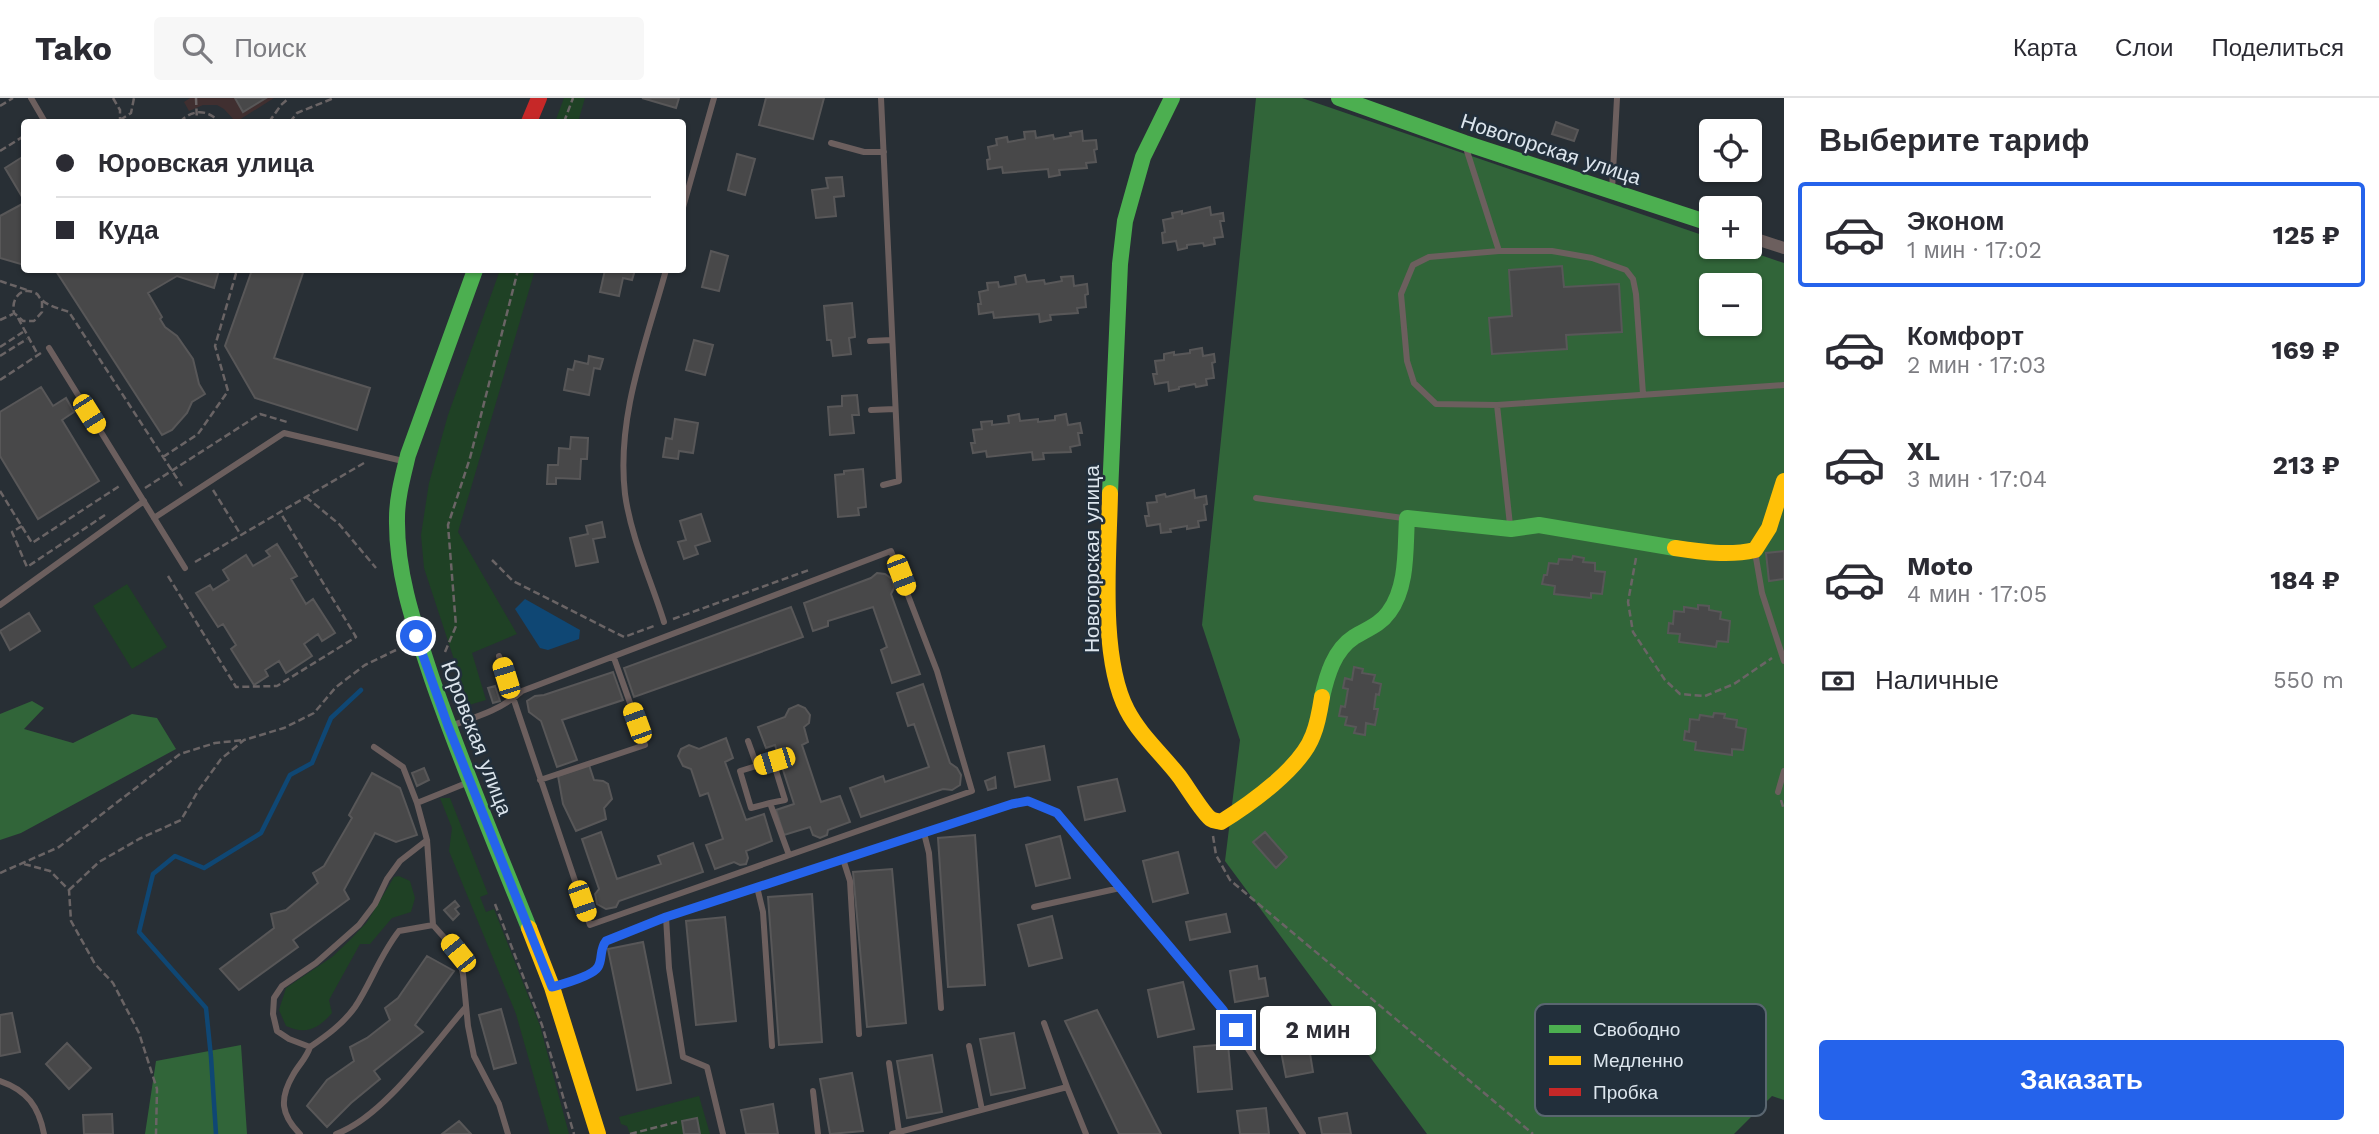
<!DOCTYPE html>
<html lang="ru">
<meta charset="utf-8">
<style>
:root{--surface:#fff;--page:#f7f7f7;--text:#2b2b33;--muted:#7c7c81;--line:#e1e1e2;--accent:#2563eb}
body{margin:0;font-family:"Work Sans",sans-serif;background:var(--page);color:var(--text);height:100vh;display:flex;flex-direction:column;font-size:26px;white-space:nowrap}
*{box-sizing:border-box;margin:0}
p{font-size:23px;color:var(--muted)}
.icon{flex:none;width:38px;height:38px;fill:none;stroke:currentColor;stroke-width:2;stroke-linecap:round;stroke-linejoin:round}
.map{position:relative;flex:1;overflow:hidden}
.sheet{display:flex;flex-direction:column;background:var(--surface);width:595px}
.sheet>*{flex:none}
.top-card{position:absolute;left:21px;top:21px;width:665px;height:154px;border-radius:7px;box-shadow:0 2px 5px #0004;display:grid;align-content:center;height:154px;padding:0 35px;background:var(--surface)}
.buttons{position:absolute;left:1699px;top:21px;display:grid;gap:14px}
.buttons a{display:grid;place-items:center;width:63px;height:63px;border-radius:7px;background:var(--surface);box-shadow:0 2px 5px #0004;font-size:35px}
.end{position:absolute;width:32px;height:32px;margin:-16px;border:9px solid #2563eb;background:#fff;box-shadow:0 0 0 4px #fff}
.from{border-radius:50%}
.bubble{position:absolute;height:49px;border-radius:7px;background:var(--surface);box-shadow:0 2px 5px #0004;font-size:23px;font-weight:700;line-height:49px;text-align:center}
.car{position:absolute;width:21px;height:42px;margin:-21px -10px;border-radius:9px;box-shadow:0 0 5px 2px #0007;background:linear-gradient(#f5c518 24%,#345 0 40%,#f5c518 0 76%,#345 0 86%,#f5c518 0)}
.top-card b{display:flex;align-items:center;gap:24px;height:66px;font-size:26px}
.top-card b+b{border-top:2px solid var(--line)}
.top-card i{width:18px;height:18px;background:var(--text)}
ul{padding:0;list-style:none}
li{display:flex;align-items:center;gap:21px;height:105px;margin:0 14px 10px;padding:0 21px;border:4px solid transparent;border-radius:7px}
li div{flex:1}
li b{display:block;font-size:26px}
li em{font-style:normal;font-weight:700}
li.on{border-color:var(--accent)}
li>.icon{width:63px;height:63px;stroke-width:1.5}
h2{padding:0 35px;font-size:32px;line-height:84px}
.pay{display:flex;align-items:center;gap:18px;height:77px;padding:0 35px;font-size:26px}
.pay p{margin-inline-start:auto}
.action{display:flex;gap:14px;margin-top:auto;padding:14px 35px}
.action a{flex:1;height:80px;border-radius:7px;background:var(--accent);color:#fff;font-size:28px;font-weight:700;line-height:80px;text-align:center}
header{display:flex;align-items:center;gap:42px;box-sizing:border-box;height:98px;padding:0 35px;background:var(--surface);border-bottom:2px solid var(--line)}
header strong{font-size:33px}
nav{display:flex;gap:38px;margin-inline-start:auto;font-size:24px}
.search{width:490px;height:63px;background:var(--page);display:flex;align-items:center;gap:18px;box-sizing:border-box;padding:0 24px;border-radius:7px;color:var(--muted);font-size:26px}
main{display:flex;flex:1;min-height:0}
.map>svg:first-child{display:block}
.commercial{fill:#402f30}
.green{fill:#1f4125}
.forest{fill:#316539;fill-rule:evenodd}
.water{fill:#0f4774}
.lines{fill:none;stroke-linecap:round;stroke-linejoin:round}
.stream{stroke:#0f4774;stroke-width:4.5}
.building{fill:#484849;stroke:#585758;stroke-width:2}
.path{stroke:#6a6465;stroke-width:2.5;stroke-dasharray:7 3.5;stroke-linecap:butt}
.lane{stroke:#6c5f5e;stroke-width:6}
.street{stroke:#6c5f5e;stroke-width:12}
.fast{stroke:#4caf50;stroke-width:16}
.slow{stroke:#ffc107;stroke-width:16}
.jam{stroke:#c62828;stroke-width:16}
.route{stroke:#2563eb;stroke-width:9}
.labels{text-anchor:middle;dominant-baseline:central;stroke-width:5;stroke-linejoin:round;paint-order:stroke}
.street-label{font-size:21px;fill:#dce5ed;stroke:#222f3b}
.key{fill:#222f3b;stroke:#5a6670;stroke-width:2}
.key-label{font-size:19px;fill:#dce5ed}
</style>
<header>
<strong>Tako</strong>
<div class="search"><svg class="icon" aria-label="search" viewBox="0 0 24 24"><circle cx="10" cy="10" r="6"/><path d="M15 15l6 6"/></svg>Поиск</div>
<nav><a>Карта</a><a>Слои</a><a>Поделиться</a></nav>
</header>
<main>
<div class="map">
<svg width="1784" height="1036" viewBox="0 0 1784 1036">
<rect width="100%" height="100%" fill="#282f35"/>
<path class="commercial" d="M190 0H274L236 24 224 11 217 7H203L189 13 184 4Z"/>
<path class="green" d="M564 0H585L578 24H555Z
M500 172H535L458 434 517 536 472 555 486 602 469 607 424 470 421 437 429 385 448 317Z
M127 486 167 549 132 571 93 508Z
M440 700H450L488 796 480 799 486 814 494 811 540 928 569 1036H550L516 916 449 753 452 730Z
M399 778 410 783 415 800 411 814 392 820 370 846H360L329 902 332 915C318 931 306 937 286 928L279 912 286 890 332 859 351 841 367 824 394 779Z
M699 998 710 1036H630L627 1028 621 1026 619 1019Z"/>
<path class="forest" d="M1256 0H1302L1711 140 1712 149H1737L1784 165V1002L1772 998 1734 1036H1427L1225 763 1240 642 1202 527ZM1712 187H1750V226H1712Z
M32 603 44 610 24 631 73 645 132 616 157 620 176 651 21 735 0 742V616Z
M241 947 247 1036H145L156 963Z"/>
<path class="water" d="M525 501 580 532 579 541 548 552 540 550 515 511Z"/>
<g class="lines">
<path class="stream" d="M216 1036 211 959 206 910 139 834 153 776 175 758 204 770 261 735 290 677 312 665 331 620 361 592"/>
</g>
<path class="building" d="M235 0H266L243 14Z
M642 0H679L676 10Z
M766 0H824L813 41 759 27Z
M1556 24 1578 32 1574 43 1552 36Z
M1035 33 1036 40 1053 37 1054 41 1071 38 1070 35 1082 33 1083 43 1096 42 1097 51 1094 52 1096 64 1086 65 1087 70 1059 72 1060 77 1049 79 1048 71 1003 75 1002 69 988 71 987 62 990 61 988 49 997 47 996 41 1007 39 1008 44 1025 41 1024 34Z
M737 56 755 61 745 97 728 92Z
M24 58V102L5 70Z
M842 79 844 98 834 99 836 118 816 120 812 92 828 90 826 80Z
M24 105V167L0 160V118Z
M1210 109 1211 117 1223 115 1224 123H1220L1223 139 1214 140 1215 146 1204 148 1203 145 1187 147V150L1178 152 1176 143 1163 145 1162 135 1165 134 1163 122 1173 120 1172 115 1182 113V116Z
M711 153 728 158 719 193 702 189Z
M1562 168 1564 189 1619 186 1622 234 1566 237 1567 251 1492 256 1489 220 1512 218 1509 172Z
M59 172H219L214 190 177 178 148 195 162 219 160 221 165 229 177 238 193 261 199 286 205 296 192 304 187 315 172 332 162 337 56 173Z
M252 172H306H304L274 260 370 290 357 332 255 300 225 248Z
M605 172H635L632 182 623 180 619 198 600 194Z
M1025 177 1027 184 1044 182 1045 186 1062 183 1061 179 1073 178 1074 188 1087 186 1088 196 1085 197 1086 209 1077 210 1078 215 1050 217 1051 222 1040 224 1039 216 994 220 993 214 979 216 978 206H981L979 194 988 192 987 185 998 184 999 189 1016 186 1015 179Z
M852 205 855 239 849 240 851 256 833 258 831 242H827L824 208Z
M694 242 713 247 705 277 686 272Z
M1202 250 1203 258 1214 256 1215 264 1212 265 1214 280 1206 281 1207 287 1196 289 1195 286 1179 289V291L1169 293 1168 284 1155 286 1153 276H1157L1155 263 1164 262V256L1174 254V257L1190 255V252Z
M589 258 603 261 600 271 594 270 589 297 564 292 568 271 573 272 575 263 588 266Z
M41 289 53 308 66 300 74 314 62 322 99 383 38 421 0 358V314Z
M857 297 859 317H852L854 335 830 337 828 309 842 308V298Z
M1019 316 1020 323 1038 321V324L1055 322V318L1066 316 1068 327 1080 325 1082 335H1078L1080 347 1070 349 1071 354 1043 355 1044 361 1033 362 1032 354 987 359 986 353 973 355 971 345H975L973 332 982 331 981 324 992 323V327L1009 325 1008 318Z
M675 321 698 325 693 355 679 353 678 361 663 359 666 340 672 341Z
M571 339 588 340 587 361H581L580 381 556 380V386H547L548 367H558L559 350 570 351Z
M863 371 866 409 858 410 859 417 838 419 835 377 844 376V373Z
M1194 392 1195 400 1206 398 1207 406 1204 407 1206 422 1198 423 1199 429 1187 431V428L1170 431 1171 434 1161 435 1160 426 1147 428 1145 418H1149L1147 405 1157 404 1156 398 1165 396 1166 399Z
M701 416 710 443 695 448 698 456 684 461 678 444 686 442 680 423Z
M602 424 605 439 593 441 598 464 576 468 570 440 588 436 586 428Z
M277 446 297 478 291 481 306 506 313 501 335 535 322 543 318 536 304 546 312 558 286 575 279 563 265 572 268 578 254 587 231 551 236 547 223 526 218 529 196 495 210 487 213 492 229 482 223 472 246 457 253 468 270 458 266 453Z
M1784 453V481L1769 483 1766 455Z
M1573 458 1584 460 1583 464 1595 465V473L1605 474 1602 496 1591 495V500L1554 496 1555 488 1542 486 1544 477H1547L1549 465 1558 466 1559 461 1572 462Z
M877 475 885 476 892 481 894 490 891 496 920 576 892 585 881 552 887 549 873 509 828 523V528L813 533 804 505 871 480Z
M1698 507 1709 508V512L1721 514 1720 521 1730 523 1728 544 1717 543 1716 549 1679 544 1680 536 1668 535 1669 525 1673 526 1674 513 1684 514V509L1698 511Z
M791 509 803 539 634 599 624 570Z
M29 515 40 533 10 552 0 533Z
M1354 569 1363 571 1362 575 1375 577 1373 584 1381 586 1379 597 1376 596 1374 611H1378L1375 627 1366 625 1365 637 1354 635 1356 629 1345 627 1347 619 1339 618 1341 608 1345 609 1348 591 1343 590 1345 580 1352 582Z
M613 574 623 602 562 622 577 662 557 669 541 623 529 614 527 603 535 598 544 597Z
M923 586 950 665 957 670 961 677 960 687 952 692 943 691 861 719 850 690 883 678 885 684 929 669 914 626 908 628 897 595Z
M495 588 500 603 493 605 488 590Z
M798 607 805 610 810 617 809 625 804 629 808 644 802 647 821 704 840 698 850 724 828 732 827 737 820 740 813 737 810 729 784 737 776 712 794 706 775 647 766 650 758 629 785 619 789 611Z
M1714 615 1725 616 1724 620 1737 622 1736 629 1746 631 1743 652 1732 651V657L1695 652 1696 644 1684 642 1685 633 1689 634 1690 621 1699 622 1700 617 1713 619Z
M726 640 733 660 725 664 746 722 764 716 772 743 746 753 748 760 746 766 740 767 734 764 715 771 706 747 723 741 708 695 700 698 691 671 683 668 678 658 681 651 689 647 699 651Z
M1044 648 1050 682 1015 689 1008 655Z
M589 667 594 682 603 683 608 686 612 701 604 710 606 721 576 733 563 706 558 678Z
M424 670 429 682 417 688 412 675Z
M372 675 400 690 417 737 396 744 375 735 344 792 349 801 293 842 298 849 239 892 220 871 274 830 271 816 286 812 318 785 313 775 324 768 352 720 349 717Z
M995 679 996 690 988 692 985 683Z
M1117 681 1125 713 1085 722 1078 689Z
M601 734 617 781 661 766 658 758 693 745 703 774 619 803 616 809 606 811 597 806 595 796 599 791 582 741Z
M1265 734 1287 759 1276 770 1253 744Z
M975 737 985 887 948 889 938 740Z
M1060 738 1070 780 1036 788 1026 747Z
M1178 754 1188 795 1153 804 1143 763Z
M892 771 906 925 867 929 853 774Z
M812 796 822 944 779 947 768 799Z
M455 803 459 808 455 811 459 816 453 822 444 812Z
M1226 816 1230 834 1190 842 1186 824Z
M1052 818 1062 860 1029 868 1018 827Z
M725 819 736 923 696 927 686 823Z
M643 844 671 985 637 992 608 851Z
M427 858 454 873 415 927 423 934 374 973 380 981 351 1005 327 1029 307 1008 327 982 354 963 350 949 367 940 390 922 385 910 398 900Z
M1257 868 1259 881 1265 880 1268 898 1235 904 1230 873Z
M1183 884 1194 931 1158 939 1148 892Z
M501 911 516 965 494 971 479 917Z
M1097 912 1161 1036H1119L1065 923Z
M12 915 20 954 0 958V917Z
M1014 935 1025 990 991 997 980 941Z
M1308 943 1313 974 1286 979 1280 948Z
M67 945 91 970 69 991 46 966Z
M1228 946 1232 991 1198 994 1194 949Z
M932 957 942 1014 907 1020 897 963Z
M852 975 863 1033 830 1036 820 981Z
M773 1006 778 1036H746L741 1012Z
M1266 1010 1269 1036H1240L1237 1013Z
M1347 1015 1351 1036H1322L1319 1020Z
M112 1016 113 1036H84L83 1017Z
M697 1020 700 1036H684L682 1023Z
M459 1023 471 1036H442Z"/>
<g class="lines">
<path class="path" d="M113 0 120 12V24
M196 0 197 24
M0 8 13 0
M120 22 131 15 134 0
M180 24C192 11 208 11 219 24
M269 24 281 7 289 0
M290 24 297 15 334 0
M564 24 573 0
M0 53 24 38
M0 183 27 192
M42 203V214L34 223H23L14 215C11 203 19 189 33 194 41 197 36 197 42 202 48 208 61 211 69 214L182 388
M18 220 38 257
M0 222 13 216
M0 249 23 234
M0 258 27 241
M0 282 41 255
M163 359 198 336 228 293 215 248 237 172
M145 390 260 316 287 324
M213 392 241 437
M0 393 32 445 121 387
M306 399 339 426 376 470
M22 428 12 434 27 469 105 417
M1636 460 1628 504 1633 534 1665 582 1680 596 1705 598 1734 586 1772 560
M492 462 513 483 624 539 654 528
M195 464 364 365
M168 478 236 589 277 588 356 539 280 414
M673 521 809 472
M445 554 456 528 448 427 470 360 518 172
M1781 702 1784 712
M1213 738 1216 757 1230 782 1533 1036
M24 766 50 773 69 792 71 823 95 866 113 885 139 935 157 991 156 1036
M0 775 59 749 180 656 215 645 244 642
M69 792 99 764 139 741 181 722 198 693 221 661 244 642 284 630 314 615 336 589 365 567 396 552
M495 806 542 927 574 1036
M630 1036 677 1024"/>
<path class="lane" d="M31 0 45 24
M881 0 899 383 883 387
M831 45 864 54H884
M1466 50 1499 153
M1612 92 1617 0
M682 113 714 0
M870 243 892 242
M49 250 185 470
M1497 307 1784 287
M871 312 895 311
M1256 400 1403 420
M154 420 284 335 403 363
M1510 427 1497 307 1436 306 1414 285 1407 263 1401 196 1413 167 1429 159 1499 153H1552L1592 160 1626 172 1633 181 1636 196 1643 296
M1755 454 1762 495 1784 563
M0 507 144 403
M664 524C651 482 631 440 625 396 616 319 646 245 666 172
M450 628C476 619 501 612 522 593L891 453 937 573 972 693 590 827 499 558
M748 643 757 668
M374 649 403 669 417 705 427 742 433 827 458 855 463 876 468 928 474 958 499 1006 508 1036
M540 682 645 647 614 560
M1778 694 1784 673
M417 705 469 684
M770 705 785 702 773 663 740 673 751 710 770 705 789 757
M924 735 929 755 941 910
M427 742 400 763 387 781 375 806 359 827 316 865 282 888 274 900 273 916 277 933 289 941 310 949C326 938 343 926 355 909 371 885 380 857 399 833L433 827
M843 761 850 783 859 936
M757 789 763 814 772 948
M1034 809 1120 790
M666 819 669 870 683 959 707 969 723 1036
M554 889C567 884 596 880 599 865 602 857 601 851 606 843L666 819 1012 706 1028 703 1057 715 1223 912 1303 1036
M1044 925 1067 989
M969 948 982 1012
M889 965 899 1034
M0 983C27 992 39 1009 44 1036
M813 993 818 1036
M300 1036C281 1017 279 1001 293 977 299 966 306 961 310 949
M336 1036C384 1019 433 947 466 909
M892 1036 1067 989 1086 1036"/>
<path class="street" d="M1750 139 1784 150"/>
<path class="fast" d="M1339 0 1465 45 1712 126
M475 172 408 357C403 378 397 399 397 420 396 476 415 529 432 581 461 665 496 748 529 830
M1110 395 1120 166 1125 123 1143 59 1172 0
M1322 599C1327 577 1334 552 1354 539 1367 531 1380 527 1389 514 1408 488 1405 451 1407 420L1511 431 1539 427 1675 450"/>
<path class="slow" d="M1110 395C1109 456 1099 558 1127 612 1140 637 1162 656 1179 678 1186 687 1204 717 1211 721 1214 723 1218 723 1221 724 1250 706 1301 670 1313 637 1318 625 1320 612 1322 599
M1675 450C1701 454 1729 458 1755 452L1769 430 1784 383
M529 830 552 889 598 1036"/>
<path class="jam" d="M529 24 539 0"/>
</g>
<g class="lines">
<path class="route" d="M416 538 448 628 552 889C563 886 593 878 598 869 603 861 599 852 606 843L666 819 1012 706 1028 703 1057 715 1223 912 1236 932"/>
</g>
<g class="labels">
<g class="street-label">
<text transform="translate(1551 51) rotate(18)">Новогорская улица</text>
<text transform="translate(1091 461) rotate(-90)">Новогорская улица</text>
<text transform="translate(477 640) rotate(69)">Юровская улица</text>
</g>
</g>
<rect x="1535" y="906" width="231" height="112" rx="10" class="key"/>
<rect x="1549" y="927" width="32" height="8" fill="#4caf50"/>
<rect x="1549" y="958" width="32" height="9" fill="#ffc107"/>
<rect x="1549" y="990" width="32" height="8" fill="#c62828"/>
<g class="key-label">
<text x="1593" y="938">Свободно</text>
<text x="1593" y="969">Медленно</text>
<text x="1593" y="1001">Пробка</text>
</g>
</svg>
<div class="buttons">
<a><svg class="icon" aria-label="locate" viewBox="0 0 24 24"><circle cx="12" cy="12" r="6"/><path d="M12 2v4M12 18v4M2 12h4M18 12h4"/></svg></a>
<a>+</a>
<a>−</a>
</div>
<i class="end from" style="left:416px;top:538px"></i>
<i class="end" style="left:1236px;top:932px"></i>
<div class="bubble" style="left:1260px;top:908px;width:116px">2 мин</div>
<i class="car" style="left:89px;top:316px;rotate:148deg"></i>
<i class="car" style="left:901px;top:477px;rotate:159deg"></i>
<i class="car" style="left:506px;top:580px;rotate:343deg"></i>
<i class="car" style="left:637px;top:625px;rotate:340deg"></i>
<i class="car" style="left:774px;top:663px;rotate:253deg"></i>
<i class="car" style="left:582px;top:803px;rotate:161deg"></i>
<i class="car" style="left:458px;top:855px;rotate:321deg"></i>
<div class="top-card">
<b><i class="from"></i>Юровская улица</b>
<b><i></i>Куда</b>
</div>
</div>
<section class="sheet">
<h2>Выберите тариф</h2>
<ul>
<li class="on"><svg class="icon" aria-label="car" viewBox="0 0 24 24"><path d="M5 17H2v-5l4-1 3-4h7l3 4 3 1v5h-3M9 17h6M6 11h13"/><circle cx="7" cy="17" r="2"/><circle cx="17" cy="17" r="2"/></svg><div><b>Эконом</b><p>1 мин · 17:02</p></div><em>125 ₽</em></li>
<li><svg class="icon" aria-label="car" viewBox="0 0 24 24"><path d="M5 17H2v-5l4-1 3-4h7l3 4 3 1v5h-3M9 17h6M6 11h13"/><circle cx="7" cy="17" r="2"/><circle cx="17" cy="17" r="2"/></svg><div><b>Комфорт</b><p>2 мин · 17:03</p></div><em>169 ₽</em></li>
<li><svg class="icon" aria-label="car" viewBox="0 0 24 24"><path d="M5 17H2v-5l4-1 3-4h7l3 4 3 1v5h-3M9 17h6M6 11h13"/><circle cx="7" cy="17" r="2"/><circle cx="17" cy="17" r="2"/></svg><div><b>XL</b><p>3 мин · 17:04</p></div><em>213 ₽</em></li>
<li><svg class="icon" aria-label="car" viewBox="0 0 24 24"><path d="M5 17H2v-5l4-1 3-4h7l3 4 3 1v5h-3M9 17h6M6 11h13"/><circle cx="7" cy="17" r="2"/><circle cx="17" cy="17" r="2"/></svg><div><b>Moto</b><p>4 мин · 17:05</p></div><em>184 ₽</em></li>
</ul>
<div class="pay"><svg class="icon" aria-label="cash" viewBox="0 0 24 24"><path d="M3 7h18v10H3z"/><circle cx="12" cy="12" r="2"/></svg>Наличные<p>550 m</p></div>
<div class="action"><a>Заказать</a></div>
</section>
</main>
